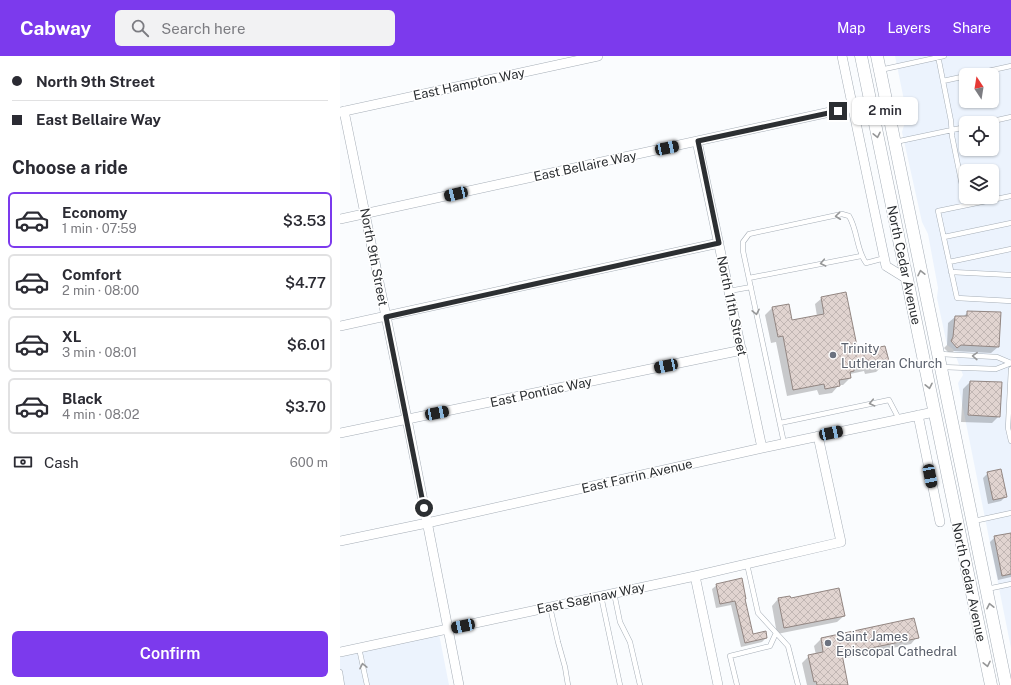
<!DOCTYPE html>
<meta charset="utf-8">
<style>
:root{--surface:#fff;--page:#f2f2f3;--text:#2b2b33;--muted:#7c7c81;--line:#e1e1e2;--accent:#7c3aed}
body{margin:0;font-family:"Public Sans",sans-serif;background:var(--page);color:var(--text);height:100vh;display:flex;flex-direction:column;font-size:15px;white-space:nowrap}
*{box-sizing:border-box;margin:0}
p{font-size:13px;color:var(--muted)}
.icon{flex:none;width:22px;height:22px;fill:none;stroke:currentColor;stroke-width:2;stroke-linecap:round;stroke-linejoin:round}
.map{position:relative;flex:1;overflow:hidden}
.sheet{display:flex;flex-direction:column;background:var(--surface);width:340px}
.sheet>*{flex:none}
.banner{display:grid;align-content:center;height:88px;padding:0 12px;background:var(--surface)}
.needle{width:26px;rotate:348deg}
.controls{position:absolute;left:619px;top:12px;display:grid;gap:8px}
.controls a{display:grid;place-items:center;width:40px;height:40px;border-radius:6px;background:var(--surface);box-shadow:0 1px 3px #0004;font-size:20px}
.end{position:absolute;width:18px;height:18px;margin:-9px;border:5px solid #2c2f32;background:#fff;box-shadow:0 0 0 2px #fff}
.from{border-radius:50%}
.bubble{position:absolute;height:28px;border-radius:6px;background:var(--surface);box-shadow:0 1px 3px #0004;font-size:13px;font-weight:600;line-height:28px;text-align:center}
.car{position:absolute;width:12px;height:24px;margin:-12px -6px;border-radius:5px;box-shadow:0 0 3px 1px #0007;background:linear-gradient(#222 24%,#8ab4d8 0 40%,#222 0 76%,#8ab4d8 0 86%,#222 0)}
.banner b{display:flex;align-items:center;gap:14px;height:38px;font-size:15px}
.banner b+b{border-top:1px solid var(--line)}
.banner i{width:10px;height:10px;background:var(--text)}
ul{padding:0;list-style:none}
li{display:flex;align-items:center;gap:12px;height:56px;margin:0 8px 6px;padding:0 4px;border:2px solid var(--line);border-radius:6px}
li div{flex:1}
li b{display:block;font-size:15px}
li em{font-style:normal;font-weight:600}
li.on{border-color:var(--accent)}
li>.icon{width:36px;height:36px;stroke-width:1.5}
h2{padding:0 12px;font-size:18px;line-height:48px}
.pay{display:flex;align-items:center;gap:10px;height:44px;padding:0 12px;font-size:15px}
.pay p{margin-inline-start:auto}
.action{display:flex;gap:8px;margin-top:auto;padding:8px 12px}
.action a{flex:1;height:46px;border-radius:6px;background:var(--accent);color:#fff;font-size:16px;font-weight:600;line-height:46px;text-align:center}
header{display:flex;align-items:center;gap:24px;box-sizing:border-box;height:56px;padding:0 20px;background:var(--accent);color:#fff}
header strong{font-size:19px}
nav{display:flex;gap:22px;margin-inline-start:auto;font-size:14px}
.search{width:280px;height:36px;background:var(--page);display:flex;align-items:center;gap:10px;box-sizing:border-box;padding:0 14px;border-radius:6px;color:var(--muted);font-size:15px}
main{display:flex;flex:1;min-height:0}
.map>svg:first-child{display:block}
.built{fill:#ecf3fd;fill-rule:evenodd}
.shadow{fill:#0003}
.building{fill:url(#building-cross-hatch);stroke:#928682}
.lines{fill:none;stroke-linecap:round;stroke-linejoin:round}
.lane-casing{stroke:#a6aeb7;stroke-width:5.5}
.street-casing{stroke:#a6aeb7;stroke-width:10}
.secondary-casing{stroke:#a6aeb7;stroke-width:13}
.lane{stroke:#fff;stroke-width:4.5}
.street{stroke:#fff;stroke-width:9}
.secondary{stroke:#fff;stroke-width:12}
.oneway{stroke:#969798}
.route{stroke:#2c2f32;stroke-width:5}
.worship-dot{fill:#6b7280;stroke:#fff;stroke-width:1.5}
.labels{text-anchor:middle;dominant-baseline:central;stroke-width:3;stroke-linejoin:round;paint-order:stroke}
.street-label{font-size:13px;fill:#2c2f32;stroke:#fff}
.worship-label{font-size:13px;fill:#5b616d;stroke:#fff;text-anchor:start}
</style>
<header>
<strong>Cabway</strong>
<div class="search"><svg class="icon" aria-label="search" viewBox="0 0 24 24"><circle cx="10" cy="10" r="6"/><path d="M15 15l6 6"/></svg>Search here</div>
<nav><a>Map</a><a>Layers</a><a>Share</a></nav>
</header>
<main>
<section class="sheet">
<div class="banner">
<b><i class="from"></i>North 9th Street</b>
<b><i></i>East Bellaire Way</b>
</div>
<h2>Choose a ride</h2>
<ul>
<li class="on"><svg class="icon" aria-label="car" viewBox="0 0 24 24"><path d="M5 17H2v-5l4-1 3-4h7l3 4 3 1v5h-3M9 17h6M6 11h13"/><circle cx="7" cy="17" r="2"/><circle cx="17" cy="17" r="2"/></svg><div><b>Economy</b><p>1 min · 07:59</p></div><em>$3.53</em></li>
<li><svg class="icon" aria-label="car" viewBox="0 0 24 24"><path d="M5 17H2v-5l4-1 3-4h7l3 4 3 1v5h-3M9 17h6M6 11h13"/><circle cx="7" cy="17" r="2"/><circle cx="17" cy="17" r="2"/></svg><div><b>Comfort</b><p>2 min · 08:00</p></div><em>$4.77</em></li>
<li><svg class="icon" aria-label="car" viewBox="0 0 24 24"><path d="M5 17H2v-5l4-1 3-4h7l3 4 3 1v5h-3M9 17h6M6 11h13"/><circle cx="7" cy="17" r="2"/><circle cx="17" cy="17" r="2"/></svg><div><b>XL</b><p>3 min · 08:01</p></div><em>$6.01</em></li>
<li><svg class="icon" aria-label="car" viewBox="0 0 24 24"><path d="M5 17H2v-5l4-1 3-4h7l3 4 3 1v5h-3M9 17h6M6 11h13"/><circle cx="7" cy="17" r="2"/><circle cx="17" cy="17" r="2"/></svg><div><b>Black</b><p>4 min · 08:02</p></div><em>$3.70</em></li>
</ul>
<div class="pay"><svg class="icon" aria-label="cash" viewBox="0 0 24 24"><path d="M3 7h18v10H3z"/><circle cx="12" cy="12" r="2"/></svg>Cash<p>600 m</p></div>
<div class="action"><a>Confirm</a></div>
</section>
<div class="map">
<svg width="671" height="629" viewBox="0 0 671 629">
<defs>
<pattern id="building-cross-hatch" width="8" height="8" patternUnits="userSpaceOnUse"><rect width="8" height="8" fill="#e1d4d0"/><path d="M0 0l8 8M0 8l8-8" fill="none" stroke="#c1b6b3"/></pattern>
</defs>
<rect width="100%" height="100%" fill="#fafcfe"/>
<path class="built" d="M555 0H671V592L618 327 623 319 613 293 607 289 597 242 598 232 588 178 582 166 562 76 567 59ZM626 19H652V45H626ZM626 67H652V93H626ZM626 115H652V141H626Z
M99 578 109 629H0V601Z"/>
<path class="shadow" d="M482 242 517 296 548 305 536 316 525 318 524 315 510 318V322L503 329H499L492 337 479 339 477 334 447 340 436 286 431 287 425 259 432 252 448 249 451 266 477 260 475 248Z
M628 256 658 291 651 297 614 295 610 298 604 292 607 289 608 267 615 261H623Z
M630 326 659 360 652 367 621 366 623 333Z
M648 417 666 440 661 445 648 448 643 422Z
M671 478V521L658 524 650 486 655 481Z
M377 529 404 543 412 579 426 582 422 586 401 591 391 549 376 552 372 533Z
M438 543 450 544 504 560 497 566 437 578 432 550Z
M573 563 577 581 571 588 502 603 507 629H467L462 607 469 600 476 599 474 590 481 583Z"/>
<path class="building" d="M506 236 518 295 545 290 549 305 543 306 544 309 532 312 531 309 514 312V315L510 316 511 322 499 324 500 330 485 333 484 328 453 334 443 280 438 281 432 251 449 248 452 264 484 258 481 241Z
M627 255 661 256 659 291 621 289 617 292 611 285 613 281 615 260H627Z
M630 325 662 326 660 361 628 359Z
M661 413 667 441 653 444 647 416Z
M671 477V518L662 520 654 480Z
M402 522 406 543H405L413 578 426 575 427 582 405 587 395 545 380 548 376 528Z
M499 532 505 560 444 572 438 542 450 540 451 542Z
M574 562 579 582 502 598 508 629H477L476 625 474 626 468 599 483 596 481 582Z"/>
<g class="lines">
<g class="lane-casing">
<path id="lane" d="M598 0 611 65 612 80 626 149
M540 14 604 0
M630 19 671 10
M603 25 626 20
M644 67 671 61
M555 86 626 71
M671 140 598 155 617 242 671 245
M604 181 671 167
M609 206 671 193
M611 216 671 219
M409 222 521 200
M389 235 411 231
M600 298 657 301 671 307
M601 311 656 313 671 307
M671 313 668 372 671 385
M440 367 549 344 559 363
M444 387 403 195V186L409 178 502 158 509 160C518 175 516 193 526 207L545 202
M634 465 671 457
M407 508 418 557 448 590 458 629
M647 533 671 528
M274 537 280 566 290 586 300 629
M261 540 280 629
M210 551 218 586 225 611 228 629
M19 592 27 629
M0 616 2 629
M397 629 390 600 430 590 436 577"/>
</g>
<g class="street-casing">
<path id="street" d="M502 0 546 210 567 223
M4 55 67 363 119 629
M0 56 258 0
M357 85 422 392
M0 163 513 51
M0 270 379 187
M578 359 600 466
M0 377 402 294
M0 485 87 467 422 392 594 356
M355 520 378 629
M0 596 355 520 501 486 478 380"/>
</g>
<g class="secondary-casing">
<path id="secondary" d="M521 0 651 629
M537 0 666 629"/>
</g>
<use href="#lane" class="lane"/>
<use href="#street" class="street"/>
<use href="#secondary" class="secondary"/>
</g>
<defs><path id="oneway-chevron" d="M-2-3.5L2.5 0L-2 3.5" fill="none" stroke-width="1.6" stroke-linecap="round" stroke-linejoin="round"/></defs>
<g class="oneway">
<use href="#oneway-chevron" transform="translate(537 79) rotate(78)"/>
<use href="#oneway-chevron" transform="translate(498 160) rotate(174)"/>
<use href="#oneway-chevron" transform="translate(483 207) rotate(169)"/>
<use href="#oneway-chevron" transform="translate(581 217) rotate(-102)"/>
<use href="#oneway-chevron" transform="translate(416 256) rotate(78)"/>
<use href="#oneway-chevron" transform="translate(635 300) rotate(-178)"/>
<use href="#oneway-chevron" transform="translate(589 330) rotate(78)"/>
<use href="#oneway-chevron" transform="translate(532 347) rotate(168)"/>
<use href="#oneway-chevron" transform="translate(650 550) rotate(-102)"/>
<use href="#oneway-chevron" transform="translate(647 608) rotate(78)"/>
<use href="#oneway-chevron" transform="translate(23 610) rotate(-102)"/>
</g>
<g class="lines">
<path class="route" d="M84 452 46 261 379 187 358 85 498 55"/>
</g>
<g class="worship-dot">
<circle cx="493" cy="299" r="4"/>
<circle cx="488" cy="587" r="4"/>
</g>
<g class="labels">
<g class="street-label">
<text transform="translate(129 28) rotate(-12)">East Hampton Way</text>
<text transform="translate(245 110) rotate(-12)">East Bellaire Way</text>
<text transform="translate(34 201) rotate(79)">North 9th Street</text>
<text transform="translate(564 209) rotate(78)">North Cedar Avenue</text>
<text transform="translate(392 250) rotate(78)">North 11th Street</text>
<text transform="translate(201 336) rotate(-12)">East Pontiac Way</text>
<text transform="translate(297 420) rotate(-13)">East Farrin Avenue</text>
<text transform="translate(629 526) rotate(78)">North Cedar Avenue</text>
<text transform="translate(251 542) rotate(-12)">East Saginaw Way</text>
</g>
<g class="worship-label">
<text x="501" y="292">Trinity<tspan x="501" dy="15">Lutheran Church</tspan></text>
<text x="496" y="580">Saint James<tspan x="496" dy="15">Episcopal Cathedral</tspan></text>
</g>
</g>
</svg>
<div class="controls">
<a><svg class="needle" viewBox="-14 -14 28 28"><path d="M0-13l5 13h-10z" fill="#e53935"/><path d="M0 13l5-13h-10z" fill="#7c7c81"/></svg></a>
<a><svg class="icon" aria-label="locate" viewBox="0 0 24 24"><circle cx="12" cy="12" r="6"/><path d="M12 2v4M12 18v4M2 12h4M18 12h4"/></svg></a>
<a><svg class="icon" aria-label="layers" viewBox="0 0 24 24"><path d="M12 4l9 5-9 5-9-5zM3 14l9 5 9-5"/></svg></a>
</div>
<i class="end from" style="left:84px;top:452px"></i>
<i class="end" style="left:498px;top:55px"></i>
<div class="bubble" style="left:512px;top:41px;width:66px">2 min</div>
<i class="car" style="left:327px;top:92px;rotate:78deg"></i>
<i class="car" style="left:116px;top:138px;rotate:257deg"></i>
<i class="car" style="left:326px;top:310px;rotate:258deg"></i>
<i class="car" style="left:97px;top:357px;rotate:79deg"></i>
<i class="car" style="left:491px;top:377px;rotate:78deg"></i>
<i class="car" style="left:590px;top:420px;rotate:169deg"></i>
<i class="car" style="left:123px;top:570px;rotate:258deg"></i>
</div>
</main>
